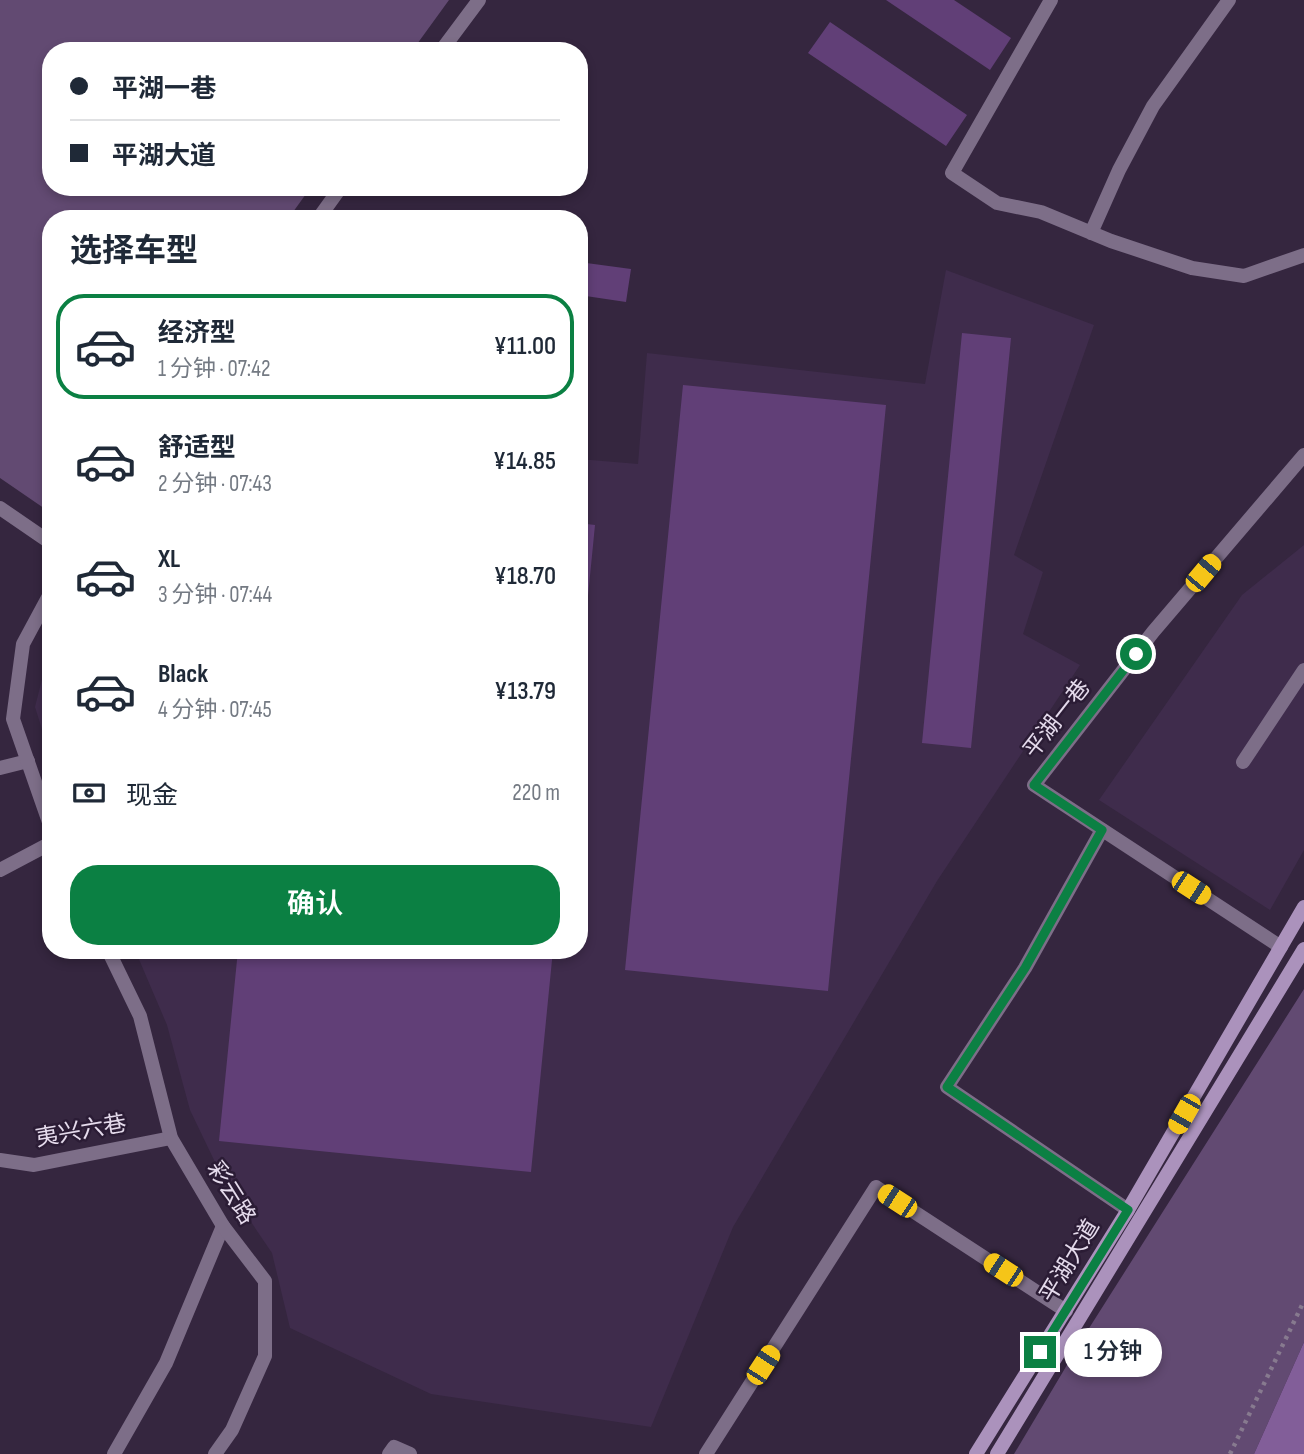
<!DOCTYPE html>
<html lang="zh">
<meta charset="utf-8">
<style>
:root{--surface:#fff;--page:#f6f6f7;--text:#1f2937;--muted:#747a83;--line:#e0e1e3;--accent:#0b8043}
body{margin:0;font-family:"Sofia Sans Condensed","Noto Sans SC",sans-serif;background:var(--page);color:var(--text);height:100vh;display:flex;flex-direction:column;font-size:26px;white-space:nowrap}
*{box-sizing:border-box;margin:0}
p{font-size:23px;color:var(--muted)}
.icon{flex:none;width:38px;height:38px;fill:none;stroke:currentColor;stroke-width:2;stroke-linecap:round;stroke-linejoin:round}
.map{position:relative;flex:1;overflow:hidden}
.sheet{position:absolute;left:42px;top:210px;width:546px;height:749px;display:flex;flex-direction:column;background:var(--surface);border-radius:28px;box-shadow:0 4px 10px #0003}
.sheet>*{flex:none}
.guide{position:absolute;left:42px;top:42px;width:546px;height:154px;border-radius:28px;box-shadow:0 4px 10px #0003;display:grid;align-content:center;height:154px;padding:0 28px;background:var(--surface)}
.end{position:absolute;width:32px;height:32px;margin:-16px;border:9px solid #0b8043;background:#fff;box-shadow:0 0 0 4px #fff}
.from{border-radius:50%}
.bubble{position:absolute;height:49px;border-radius:24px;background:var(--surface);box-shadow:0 4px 10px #0003;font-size:23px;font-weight:600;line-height:49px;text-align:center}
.car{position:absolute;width:21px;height:42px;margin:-21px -10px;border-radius:9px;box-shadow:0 0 5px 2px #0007;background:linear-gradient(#f5c518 24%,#345 0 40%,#f5c518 0 76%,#345 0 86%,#f5c518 0)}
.guide b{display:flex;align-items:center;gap:24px;height:66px;font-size:26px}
.guide b+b{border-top:2px solid var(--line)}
.guide i{width:18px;height:18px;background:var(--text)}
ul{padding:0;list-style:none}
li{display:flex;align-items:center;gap:21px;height:105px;margin:0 14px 10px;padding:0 14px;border:4px solid transparent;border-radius:28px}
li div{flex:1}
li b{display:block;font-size:26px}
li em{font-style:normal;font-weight:600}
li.selected{border-color:var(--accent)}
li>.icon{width:63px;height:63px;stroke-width:1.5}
h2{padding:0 28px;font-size:32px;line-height:84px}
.pay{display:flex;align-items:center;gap:18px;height:77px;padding:0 28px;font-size:26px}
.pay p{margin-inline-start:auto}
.action{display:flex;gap:14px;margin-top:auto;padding:14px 28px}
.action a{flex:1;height:80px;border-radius:28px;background:var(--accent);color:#fff;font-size:28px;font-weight:600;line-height:80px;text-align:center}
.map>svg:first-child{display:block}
.built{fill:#3f2c4c}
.green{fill:#624a72}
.water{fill:#825e99}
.building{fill:#613f77}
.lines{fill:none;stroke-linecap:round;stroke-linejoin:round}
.path{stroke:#877a8f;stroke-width:4.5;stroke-dasharray:3.5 5;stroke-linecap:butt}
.service{stroke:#7d6e88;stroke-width:14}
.minor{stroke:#7d6e88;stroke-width:14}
.secondary{stroke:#ab92bc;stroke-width:14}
.route{stroke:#0b8043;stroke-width:9}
.labels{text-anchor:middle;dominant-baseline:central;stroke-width:5;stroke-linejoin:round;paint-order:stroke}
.street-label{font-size:23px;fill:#e5dbec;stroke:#2b1c35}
</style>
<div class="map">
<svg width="1304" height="1454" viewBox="0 0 1304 1454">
<rect width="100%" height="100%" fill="#35263f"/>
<path class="built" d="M946 270 1094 325 1014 555 1043 572 1023 634 1080 665 937 881 733 1227 651 1427 431 1394 290 1328 272 1253 226 1185 190 1110 167 1025 135 950H579V459L638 464 647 353 925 384Z
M1304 545V850L1270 910 1099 800 1242 595Z
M51 644V758L35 707Z"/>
<path class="green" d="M0 0H449L412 51H51V187H311L288 219H51V513L0 478Z
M1304 989V1342L1254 1454H1014L1086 1333Z"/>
<path class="water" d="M1304 1342V1454H1254Z"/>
<path class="building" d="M886 0H954L1011 38 990 70Z
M830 22 967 115 946 146 808 53Z
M579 262 631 269 626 302 579 295Z
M962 333 1011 338 971 748 922 743Z
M683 385 886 405 828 991 625 970Z
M579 523 595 525 581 667H579Z
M238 950H553L531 1172 219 1141Z"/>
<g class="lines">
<path class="path" d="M1230 1454 1304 1301"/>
<path class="service" d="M1051 0 952 173 997 203 1041 212 1111 241 1192 268 1244 276 1304 255
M1091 233 1119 170 1153 106 1229 0
M0 768 28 761
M1102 830 1025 968 947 1087 1128 1210
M0 870 51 843
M0 1160 34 1165 171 1138
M114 1454 166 1363 223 1226
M706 1454 876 1187 1066 1311"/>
<path class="minor" d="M441 51 479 0
M318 219 341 187
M0 508 51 543
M51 592 23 644 13 719 51 828
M1243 762 1304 670
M1281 947 1034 785 1153 632 1304 455
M108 950 140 1016 171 1138 223 1226 265 1281V1356L232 1430 215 1454
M389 1454 394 1447 410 1454"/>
<path class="secondary" d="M976 1454 1128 1210 1304 907
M997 1454 1304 949"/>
</g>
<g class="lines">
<path class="route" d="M1040 1352 1128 1210 947 1087 1025 968 1102 830 1034 785 1136 654"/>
</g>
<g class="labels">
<g class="street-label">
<text transform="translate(1057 719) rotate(-52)">平湖一巷</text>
<text transform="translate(81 1131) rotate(-10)">夷兴六巷</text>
<text transform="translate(231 1193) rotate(58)">彩云路</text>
<text transform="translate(1070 1261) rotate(-59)">平湖大道</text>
</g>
</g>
</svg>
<i class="end from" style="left:1136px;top:654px"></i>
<i class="end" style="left:1040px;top:1352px"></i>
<div class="bubble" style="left:1064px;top:1328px;width:98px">1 分钟</div>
<i class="car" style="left:1203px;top:573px;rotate:40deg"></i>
<i class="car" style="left:1191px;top:888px;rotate:123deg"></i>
<i class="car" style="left:1184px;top:1114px;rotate:210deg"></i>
<i class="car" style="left:897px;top:1201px;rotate:303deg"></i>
<i class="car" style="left:1003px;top:1270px;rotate:303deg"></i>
<i class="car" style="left:763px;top:1365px;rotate:33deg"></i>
<div class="guide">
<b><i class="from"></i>平湖一巷</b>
<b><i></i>平湖大道</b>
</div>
<section class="sheet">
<h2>选择车型</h2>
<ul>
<li class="selected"><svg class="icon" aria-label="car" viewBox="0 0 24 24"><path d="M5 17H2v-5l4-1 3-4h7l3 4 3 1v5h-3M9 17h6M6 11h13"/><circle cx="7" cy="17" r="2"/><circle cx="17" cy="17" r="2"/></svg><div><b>经济型</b><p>1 分钟 · 07:42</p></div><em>¥11.00</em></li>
<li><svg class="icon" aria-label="car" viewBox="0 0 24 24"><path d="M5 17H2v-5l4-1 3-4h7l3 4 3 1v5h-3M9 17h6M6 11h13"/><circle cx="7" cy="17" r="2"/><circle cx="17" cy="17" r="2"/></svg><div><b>舒适型</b><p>2 分钟 · 07:43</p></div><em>¥14.85</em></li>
<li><svg class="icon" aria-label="car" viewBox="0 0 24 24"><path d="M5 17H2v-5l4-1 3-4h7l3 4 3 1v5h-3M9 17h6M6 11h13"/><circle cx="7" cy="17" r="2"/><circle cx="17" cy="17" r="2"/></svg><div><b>XL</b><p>3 分钟 · 07:44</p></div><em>¥18.70</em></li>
<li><svg class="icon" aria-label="car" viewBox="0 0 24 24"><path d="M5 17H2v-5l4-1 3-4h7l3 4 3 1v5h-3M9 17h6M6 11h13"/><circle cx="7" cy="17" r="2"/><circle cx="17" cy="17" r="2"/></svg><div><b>Black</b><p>4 分钟 · 07:45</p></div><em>¥13.79</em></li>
</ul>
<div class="pay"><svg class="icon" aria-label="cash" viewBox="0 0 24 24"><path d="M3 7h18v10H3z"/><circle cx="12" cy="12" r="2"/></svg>现金<p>220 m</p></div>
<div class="action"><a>确认</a></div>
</section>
</div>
